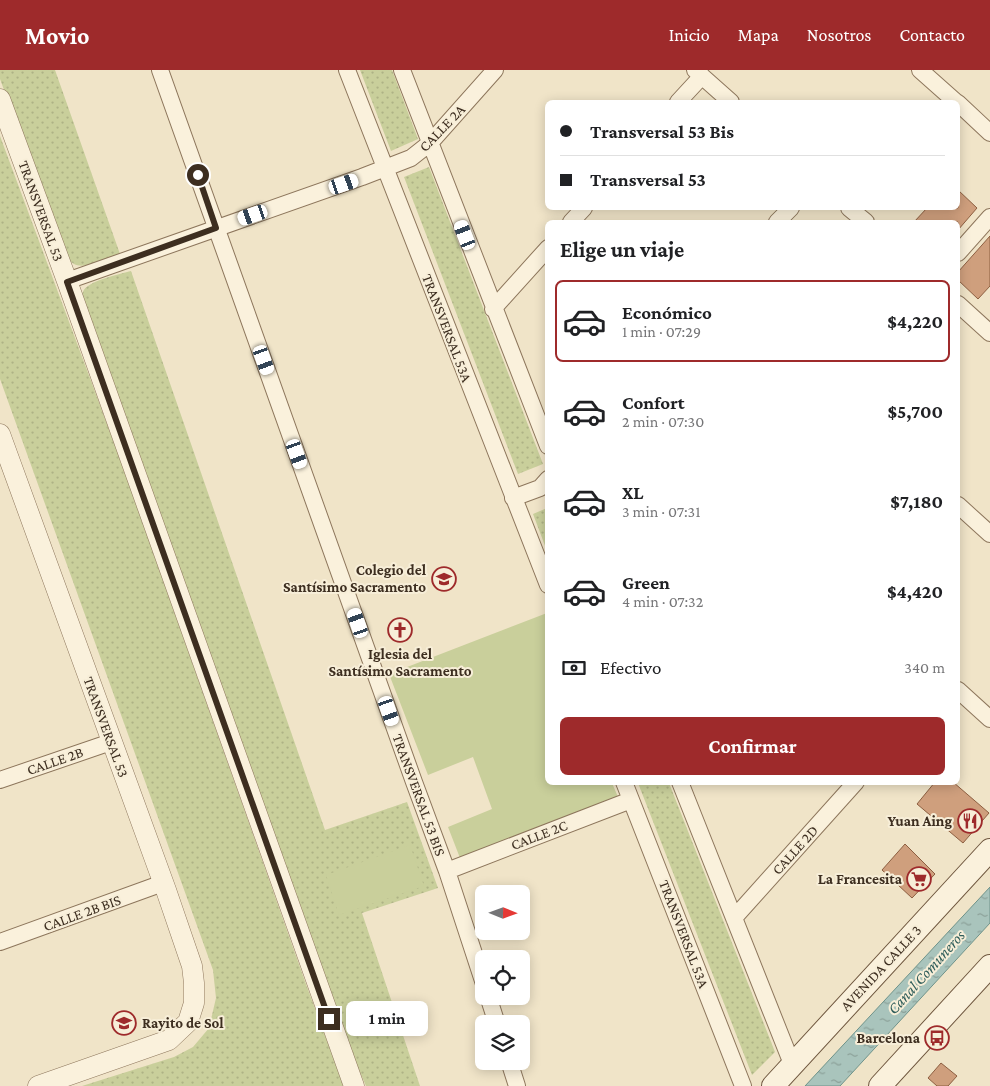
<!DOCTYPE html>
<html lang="es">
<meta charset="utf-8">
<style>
:root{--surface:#fff;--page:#f2f2f2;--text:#202124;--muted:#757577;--line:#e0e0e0;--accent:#9e2a2b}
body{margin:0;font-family:"Crimson Pro",serif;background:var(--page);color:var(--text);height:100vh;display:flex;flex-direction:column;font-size:19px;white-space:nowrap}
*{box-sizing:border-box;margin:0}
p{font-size:16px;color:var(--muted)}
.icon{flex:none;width:28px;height:28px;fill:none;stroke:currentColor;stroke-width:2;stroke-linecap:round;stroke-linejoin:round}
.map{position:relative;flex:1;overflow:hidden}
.details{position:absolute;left:545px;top:150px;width:415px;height:565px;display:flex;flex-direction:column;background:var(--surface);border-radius:8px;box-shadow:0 2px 12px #0003}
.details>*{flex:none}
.guide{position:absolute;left:545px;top:30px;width:415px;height:110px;border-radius:8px;box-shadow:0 2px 12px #0003;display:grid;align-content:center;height:110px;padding:0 15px;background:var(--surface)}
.needle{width:32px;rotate:91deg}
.tools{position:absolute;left:475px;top:815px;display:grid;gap:10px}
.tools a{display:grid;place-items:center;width:55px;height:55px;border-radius:8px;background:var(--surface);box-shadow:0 2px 12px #0003;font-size:25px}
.end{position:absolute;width:22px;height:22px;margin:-11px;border:6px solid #3d2e20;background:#fff;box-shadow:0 0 0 2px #fff}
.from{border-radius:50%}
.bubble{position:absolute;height:35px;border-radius:8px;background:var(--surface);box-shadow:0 2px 12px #0003;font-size:16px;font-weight:700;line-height:35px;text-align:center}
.car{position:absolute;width:15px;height:30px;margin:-15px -8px;border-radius:6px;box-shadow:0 0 4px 1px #0007;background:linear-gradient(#fff 24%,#345 0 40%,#fff 0 76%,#345 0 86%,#fff 0)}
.guide b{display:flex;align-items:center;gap:18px;height:48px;font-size:19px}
.guide b+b{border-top:1px solid var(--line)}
.guide i{width:12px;height:12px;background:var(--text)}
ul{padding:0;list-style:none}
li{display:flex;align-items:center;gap:15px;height:82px;margin:0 10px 8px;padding:0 5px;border:2px solid transparent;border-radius:8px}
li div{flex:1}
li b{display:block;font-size:19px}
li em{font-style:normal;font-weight:700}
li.selected{border-color:var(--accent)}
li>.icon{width:45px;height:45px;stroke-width:1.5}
h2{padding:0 15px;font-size:22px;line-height:60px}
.pay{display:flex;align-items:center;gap:12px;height:55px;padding:0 15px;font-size:19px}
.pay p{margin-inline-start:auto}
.button{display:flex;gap:10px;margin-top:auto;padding:10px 15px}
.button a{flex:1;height:58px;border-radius:8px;background:var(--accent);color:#fff;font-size:20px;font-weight:700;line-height:58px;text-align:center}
header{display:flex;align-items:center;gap:30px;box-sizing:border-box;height:70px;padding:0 25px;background:var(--accent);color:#fff}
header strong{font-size:24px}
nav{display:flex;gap:28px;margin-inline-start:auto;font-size:18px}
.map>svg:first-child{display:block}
.grass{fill:url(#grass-dots)}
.park{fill:#c9cf9b}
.water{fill:url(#water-ripples);stroke:#6f938a}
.building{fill:#cf9f7d;stroke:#8d5f41}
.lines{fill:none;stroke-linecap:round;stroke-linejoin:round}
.minor-casing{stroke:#8d765c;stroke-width:18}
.tertiary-casing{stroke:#8d765c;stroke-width:21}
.secondary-casing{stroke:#6f573f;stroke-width:24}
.minor{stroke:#faf1dc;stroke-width:16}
.tertiary{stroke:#faf1dc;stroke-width:20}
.secondary{stroke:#faf1dc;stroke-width:22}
.route{stroke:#3d2e20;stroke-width:6}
.labels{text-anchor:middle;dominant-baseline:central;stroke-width:4;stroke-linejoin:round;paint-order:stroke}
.street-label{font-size:15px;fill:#3d2e20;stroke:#f7eed8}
.poi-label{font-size:15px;font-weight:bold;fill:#3d2e20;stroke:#f7eed8;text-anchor:end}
.water-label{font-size:16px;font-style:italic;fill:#2f5d5a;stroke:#f7eed8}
</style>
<header>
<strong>Movio</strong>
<nav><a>Inicio</a><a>Mapa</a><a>Nosotros</a><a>Contacto</a></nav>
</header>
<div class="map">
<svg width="990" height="1016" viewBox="0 0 990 1016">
<defs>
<pattern id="grass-dots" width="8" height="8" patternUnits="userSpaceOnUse" patternTransform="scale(1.25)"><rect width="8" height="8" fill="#c9cf9b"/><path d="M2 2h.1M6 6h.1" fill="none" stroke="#aeb285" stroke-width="1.8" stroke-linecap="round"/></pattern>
<pattern id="water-ripples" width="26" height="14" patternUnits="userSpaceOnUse" patternTransform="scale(1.25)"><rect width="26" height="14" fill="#a9c4bc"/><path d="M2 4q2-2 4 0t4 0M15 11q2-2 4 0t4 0" fill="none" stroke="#8ba098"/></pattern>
</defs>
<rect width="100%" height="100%" fill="#f0e4c8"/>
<path class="grass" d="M0 0H55L120 184C109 188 85 200 74 194 68 191 65 184 62 179L0 9Z
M360 0H392L418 69 391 81Z
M0 66 123 397 307 917 344 1016H82L174 987 193 977 209 958 216 928 213 900 0 309Z
M429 97 543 394 518 404 404 107Z
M131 201 325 760 407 732 438 818 362 843 420 1016H366L355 991 83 230C83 227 82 224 83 222 86 211 121 204 131 201Z
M547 438V481L533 444Z
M638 713H669L775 982 752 1005Z"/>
<path class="park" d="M547 543 548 712 612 713 618 727 460 788 448 757 492 739 473 687 428 705 389 604Z
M410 775 424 816 339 845 326 805Z"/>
<path class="water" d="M990 817V853L840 1016H805Z"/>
<path class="building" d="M958 120 977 138 958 160V152H914L927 138H958Z
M990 166V216L978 229 958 210V202Z
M935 712H953L989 743 963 773 917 734Z
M905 774 935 804 912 828 882 800Z
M941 993 957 1006 948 1016H937L928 1008Z"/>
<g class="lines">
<g class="minor-casing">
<path id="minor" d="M160 0 414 712 447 801 484 914
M347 0 548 515
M402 0 548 376
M695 0 731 32
M920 0 956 32
M678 32 702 6
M958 33 990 63
M849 138 866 152
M571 152 584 138
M777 152 791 138
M958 183 990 147
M67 211 362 107 411 88 430 73 495 0
M958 234 990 263
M493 239 548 178
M513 428 540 418 548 409
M958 435 990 464
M958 620 990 649
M0 710 111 672
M624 712 743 1016
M680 712 792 994
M447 801 631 730
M734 848 856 712
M0 872 163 813
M488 926 497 954
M509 991 517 1016"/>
</g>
<g class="tertiary-casing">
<path id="tertiary" d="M0 29 67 211 354 1016
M0 364 166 820 192 896 194 913V933L188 952 169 970 38 1016"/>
</g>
<g class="secondary-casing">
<path id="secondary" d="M773 1016 990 780
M880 1016 990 896"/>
</g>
<use href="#minor" class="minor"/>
<use href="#tertiary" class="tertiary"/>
<use href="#secondary" class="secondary"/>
</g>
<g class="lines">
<path class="route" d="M198 105 216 158 67 212 329 949"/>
</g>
<defs>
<g id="school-ring" transform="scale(1.25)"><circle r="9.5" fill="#f7eed8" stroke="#9e2a2b" stroke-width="1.5"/><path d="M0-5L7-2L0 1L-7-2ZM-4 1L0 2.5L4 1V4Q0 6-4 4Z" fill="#9e2a2b"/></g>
<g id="church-ring" transform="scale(1.25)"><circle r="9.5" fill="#f7eed8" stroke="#9e2a2b" stroke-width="1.5"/><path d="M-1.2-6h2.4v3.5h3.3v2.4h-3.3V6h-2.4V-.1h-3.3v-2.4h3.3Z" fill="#9e2a2b"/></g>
<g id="restaurant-ring" transform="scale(1.25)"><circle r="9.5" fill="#f7eed8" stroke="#9e2a2b" stroke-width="1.5"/><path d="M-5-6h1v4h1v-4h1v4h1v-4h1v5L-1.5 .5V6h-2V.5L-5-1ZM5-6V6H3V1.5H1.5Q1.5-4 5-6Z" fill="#9e2a2b"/></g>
<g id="supermarket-ring" transform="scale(1.25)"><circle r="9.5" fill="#f7eed8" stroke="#9e2a2b" stroke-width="1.5"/><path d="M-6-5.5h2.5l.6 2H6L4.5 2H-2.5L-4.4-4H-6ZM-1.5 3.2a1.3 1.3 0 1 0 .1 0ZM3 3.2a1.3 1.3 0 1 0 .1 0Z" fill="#9e2a2b"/></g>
<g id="bus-ring" transform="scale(1.25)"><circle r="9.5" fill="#f7eed8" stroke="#9e2a2b" stroke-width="1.5"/><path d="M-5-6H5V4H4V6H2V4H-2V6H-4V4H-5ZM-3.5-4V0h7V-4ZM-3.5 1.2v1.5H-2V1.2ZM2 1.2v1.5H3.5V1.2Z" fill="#9e2a2b"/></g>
</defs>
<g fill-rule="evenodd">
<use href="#school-ring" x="444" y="509"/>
<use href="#church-ring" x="400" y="560"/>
<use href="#restaurant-ring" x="970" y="751"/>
<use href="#supermarket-ring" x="919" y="809"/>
<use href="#school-ring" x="124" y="953"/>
<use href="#bus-ring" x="937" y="968"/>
</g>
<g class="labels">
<g class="street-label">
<text transform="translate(442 58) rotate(-46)">CALLE 2A</text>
<text transform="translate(41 141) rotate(70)">TRANSVERSAL 53</text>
<text transform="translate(447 258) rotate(69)">TRANSVERSAL 53A</text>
<text transform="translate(106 657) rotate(70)">TRANSVERSAL 53</text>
<text transform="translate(55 691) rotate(-19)">CALLE 2B</text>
<text transform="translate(419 725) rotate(70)">TRANSVERSAL 53 BIS</text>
<text transform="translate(539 765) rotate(-21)">CALLE 2C</text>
<text transform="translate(795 780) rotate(-48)">CALLE 2D</text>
<text transform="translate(82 843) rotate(-20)">CALLE 2B BIS</text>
<text transform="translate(684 864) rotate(69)">TRANSVERSAL 53A</text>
<text transform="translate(881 898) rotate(-47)">AVENIDA CALLE 3</text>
</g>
<g class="poi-label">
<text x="426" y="500">Colegio del<tspan x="426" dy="17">Santísimo Sacramento</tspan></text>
<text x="400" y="584" text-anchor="middle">Iglesia del<tspan x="400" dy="17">Santísimo Sacramento</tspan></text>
<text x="952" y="751">Yuan Aing</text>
<text x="902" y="809">La Francesita</text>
<text x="142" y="953" text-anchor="start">Rayito de Sol</text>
<text x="920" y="968">Barcelona</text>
</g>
<g class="water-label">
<text transform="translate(926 902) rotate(-48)">Canal Comuneros</text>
</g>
</g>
</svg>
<div class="tools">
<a><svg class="needle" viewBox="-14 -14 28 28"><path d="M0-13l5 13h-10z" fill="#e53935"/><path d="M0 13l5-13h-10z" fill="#757577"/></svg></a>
<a><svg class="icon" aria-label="locate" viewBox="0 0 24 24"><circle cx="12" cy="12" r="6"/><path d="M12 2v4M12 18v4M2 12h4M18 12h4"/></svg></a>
<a><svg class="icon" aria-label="layers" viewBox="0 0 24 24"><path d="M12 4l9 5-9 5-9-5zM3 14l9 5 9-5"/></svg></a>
</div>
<i class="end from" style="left:198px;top:105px"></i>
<i class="end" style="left:329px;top:949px"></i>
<div class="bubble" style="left:346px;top:931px;width:82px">1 min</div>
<i class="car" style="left:344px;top:114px;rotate:71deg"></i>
<i class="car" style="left:253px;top:145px;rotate:251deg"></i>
<i class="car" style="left:465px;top:165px;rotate:339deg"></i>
<i class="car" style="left:264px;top:290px;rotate:160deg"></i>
<i class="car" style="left:297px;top:384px;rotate:160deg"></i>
<i class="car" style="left:358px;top:553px;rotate:341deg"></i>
<i class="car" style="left:389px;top:641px;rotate:161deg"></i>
<div class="guide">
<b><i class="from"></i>Transversal 53 Bis</b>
<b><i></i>Transversal 53</b>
</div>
<section class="details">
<h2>Elige un viaje</h2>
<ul>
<li class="selected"><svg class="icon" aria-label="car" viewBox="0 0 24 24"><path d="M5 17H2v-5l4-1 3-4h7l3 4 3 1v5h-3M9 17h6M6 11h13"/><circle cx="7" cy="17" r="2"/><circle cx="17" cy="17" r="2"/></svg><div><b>Económico</b><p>1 min · 07:29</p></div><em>$4,220</em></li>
<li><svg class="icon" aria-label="car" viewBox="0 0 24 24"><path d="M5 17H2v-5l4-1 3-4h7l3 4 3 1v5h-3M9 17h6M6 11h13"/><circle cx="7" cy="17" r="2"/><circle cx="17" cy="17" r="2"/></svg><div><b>Confort</b><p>2 min · 07:30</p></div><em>$5,700</em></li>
<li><svg class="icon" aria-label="car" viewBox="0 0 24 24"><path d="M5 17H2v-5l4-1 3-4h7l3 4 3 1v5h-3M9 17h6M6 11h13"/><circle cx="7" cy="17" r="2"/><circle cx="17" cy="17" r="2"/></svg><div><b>XL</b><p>3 min · 07:31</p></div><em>$7,180</em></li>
<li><svg class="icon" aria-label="car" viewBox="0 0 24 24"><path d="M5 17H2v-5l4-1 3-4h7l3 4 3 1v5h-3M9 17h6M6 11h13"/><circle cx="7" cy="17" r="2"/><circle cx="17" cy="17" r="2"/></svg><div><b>Green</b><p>4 min · 07:32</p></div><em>$4,420</em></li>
</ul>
<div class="pay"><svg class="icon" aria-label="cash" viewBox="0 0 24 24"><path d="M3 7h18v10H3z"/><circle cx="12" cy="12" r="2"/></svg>Efectivo<p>340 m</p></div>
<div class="button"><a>Confirmar</a></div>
</section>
</div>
